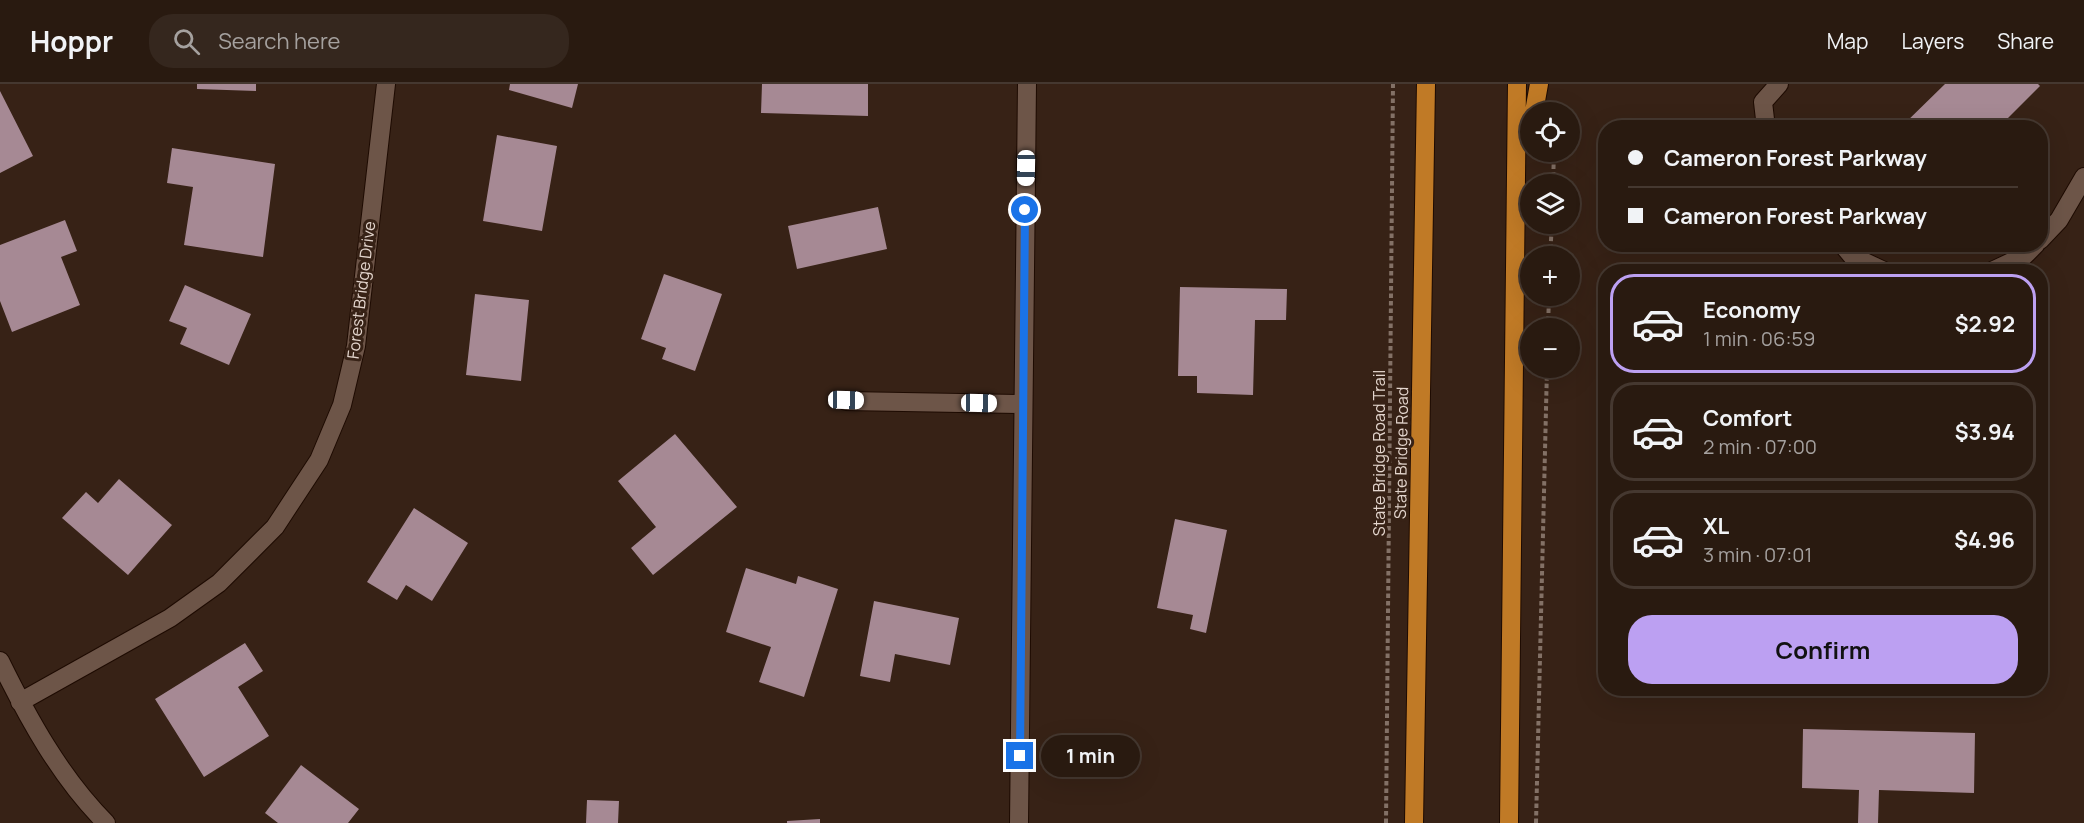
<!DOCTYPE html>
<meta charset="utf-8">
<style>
:root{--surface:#291a10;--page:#35271e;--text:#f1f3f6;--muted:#a5a19f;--line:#453830;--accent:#bca0f2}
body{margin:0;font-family:Manrope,sans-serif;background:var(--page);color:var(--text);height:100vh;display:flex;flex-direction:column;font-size:22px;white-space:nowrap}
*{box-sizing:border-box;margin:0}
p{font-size:20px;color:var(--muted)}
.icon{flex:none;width:33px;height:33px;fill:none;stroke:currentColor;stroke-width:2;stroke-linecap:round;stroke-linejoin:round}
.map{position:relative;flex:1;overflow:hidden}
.details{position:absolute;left:1598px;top:180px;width:450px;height:432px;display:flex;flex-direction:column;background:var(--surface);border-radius:24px;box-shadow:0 6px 24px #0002,0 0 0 2px var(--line)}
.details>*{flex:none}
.top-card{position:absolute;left:1598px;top:36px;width:450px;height:132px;border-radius:24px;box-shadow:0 6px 24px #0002,0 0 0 2px var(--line);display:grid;align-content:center;height:132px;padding:0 30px;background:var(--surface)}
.tools{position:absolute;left:1520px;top:18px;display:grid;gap:12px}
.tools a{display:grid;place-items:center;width:60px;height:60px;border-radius:50%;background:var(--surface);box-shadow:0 6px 24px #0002,0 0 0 2px var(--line);font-size:30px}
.end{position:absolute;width:27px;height:27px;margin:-14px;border:8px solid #1a73e8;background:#fff;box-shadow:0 0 0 3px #fff}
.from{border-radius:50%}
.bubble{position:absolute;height:42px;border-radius:21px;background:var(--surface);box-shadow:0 6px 24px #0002,0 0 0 2px var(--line);font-size:20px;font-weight:700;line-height:42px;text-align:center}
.car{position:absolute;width:18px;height:36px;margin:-18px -9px;border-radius:8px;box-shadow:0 0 4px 2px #0007;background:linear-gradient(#fff 24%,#345 0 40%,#fff 0 76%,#345 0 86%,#fff 0)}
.top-card b{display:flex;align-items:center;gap:21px;height:57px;font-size:22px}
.top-card b+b{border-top:2px solid var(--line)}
.top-card i{width:15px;height:15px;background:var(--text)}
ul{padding:10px 0 0;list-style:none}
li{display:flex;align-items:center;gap:18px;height:99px;margin:0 12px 9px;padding:0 18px;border:3px solid var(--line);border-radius:24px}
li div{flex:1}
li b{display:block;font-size:22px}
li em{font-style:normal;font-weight:700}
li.active{border-color:var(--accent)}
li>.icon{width:54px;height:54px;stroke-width:1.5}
.primary-button{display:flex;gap:12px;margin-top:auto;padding:12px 30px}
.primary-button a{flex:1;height:69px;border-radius:24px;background:var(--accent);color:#111;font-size:24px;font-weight:700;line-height:69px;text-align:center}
header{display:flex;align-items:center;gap:36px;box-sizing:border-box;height:84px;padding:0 30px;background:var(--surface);border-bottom:2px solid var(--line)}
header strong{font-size:28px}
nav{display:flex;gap:33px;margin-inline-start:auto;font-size:21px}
.search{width:420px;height:54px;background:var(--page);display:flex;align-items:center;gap:15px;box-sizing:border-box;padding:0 21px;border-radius:24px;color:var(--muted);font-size:22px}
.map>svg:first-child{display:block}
.building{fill:#a68994}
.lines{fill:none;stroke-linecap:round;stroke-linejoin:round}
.street-casing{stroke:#1e0b02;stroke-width:20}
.highway-casing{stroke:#1e0b02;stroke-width:20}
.path{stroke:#837166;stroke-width:4;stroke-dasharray:4.5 3;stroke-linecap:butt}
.street{stroke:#6d5548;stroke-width:18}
.highway{stroke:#c07a26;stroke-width:18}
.route{stroke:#1a73e8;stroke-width:8}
.labels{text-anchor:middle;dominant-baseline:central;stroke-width:6;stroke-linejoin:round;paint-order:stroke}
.street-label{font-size:16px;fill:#e3d5cd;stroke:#372216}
</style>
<header>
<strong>Hoppr</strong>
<div class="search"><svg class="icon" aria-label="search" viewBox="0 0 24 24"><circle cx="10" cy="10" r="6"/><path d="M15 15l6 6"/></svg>Search here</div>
<nav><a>Map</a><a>Layers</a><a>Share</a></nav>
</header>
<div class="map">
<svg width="2084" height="739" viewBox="0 0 2084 739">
<rect width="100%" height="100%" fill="#372216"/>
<path class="building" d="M197 0H256V7L197 5Z
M510 0H578L572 24 509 6Z
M762 0H868V32L761 29Z
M1945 0H2038L2040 2 1998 44H1957L1952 38 1947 44H1900Z
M0 7 33 72 0 89Z
M497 51 557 62 542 147 483 137Z
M172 64 275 80 263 173 184 161 193 103 167 99Z
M878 123 887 165 797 185 788 142Z
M65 136 77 167 61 173 80 221 12 248 0 217V161Z
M664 190 722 210 695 287 662 275 666 264 641 255Z
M185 201 251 230 229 281 180 260 187 244 169 237Z
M1180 203 1287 205 1286 236H1255L1253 311 1197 309V292H1178Z
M475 210 529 216 521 297 466 291Z
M675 350 737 423 653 491 631 464 656 443 618 397Z
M119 395 172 441 128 491 62 434 86 408 98 419Z
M414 424 468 459 432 517 406 501 397 516 367 498Z
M1175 435 1227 446 1206 549 1190 545 1193 531 1157 524Z
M746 484 796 500 798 492 838 505 804 613 759 598 771 563 726 548Z
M874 517 959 534 950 581 895 570 890 598 860 592Z
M245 559 263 587 238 603 269 652 204 693 155 615Z
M1803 645 1975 649 1974 709 1879 706 1878 739H1858L1859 706 1802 704Z
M301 681 359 725 348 739H278L265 729Z
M587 716 619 717 618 739H586Z
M820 735V739H787V737Z"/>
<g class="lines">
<g class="street-casing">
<path id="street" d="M1766 44 1763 18 1779 0
M2040 156 2059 136 2084 93
M1842 160 1852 172 1886 188
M1990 188 2024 172 2036 160
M846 317 1023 320
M0 577C28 634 60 693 106 739
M20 618 170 534 219 499 275 443 319 376 342 321 356 262 386 0
M1019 739 1027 0"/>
</g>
<g class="highway-casing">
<path id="highway" d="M1534 28 1539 0
M1414 739 1426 0
M1509 739 1517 0"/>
</g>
<path class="path" d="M1553 100 1554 68
M1550 172 1552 140
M1548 244 1549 212
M1386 739 1393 0
M1536 739 1547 284"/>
<use href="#street" class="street"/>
<use href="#highway" class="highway"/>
</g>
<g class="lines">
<path class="route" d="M1020 672 1025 126"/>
</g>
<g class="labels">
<g class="street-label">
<text transform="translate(361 206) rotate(-83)">Forest Bridge Drive</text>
<text transform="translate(1379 369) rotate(-90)">State Bridge Road Trail</text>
<text transform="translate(1401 369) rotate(-89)">State Bridge Road</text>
</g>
</g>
</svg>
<div class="tools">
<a><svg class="icon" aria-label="locate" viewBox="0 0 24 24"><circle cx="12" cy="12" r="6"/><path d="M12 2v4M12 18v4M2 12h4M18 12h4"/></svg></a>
<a><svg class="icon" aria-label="layers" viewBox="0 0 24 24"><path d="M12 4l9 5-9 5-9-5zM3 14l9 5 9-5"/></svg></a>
<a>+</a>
<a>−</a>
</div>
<i class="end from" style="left:1025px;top:126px"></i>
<i class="end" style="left:1020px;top:672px"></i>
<div class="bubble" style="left:1041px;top:651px;width:99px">1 min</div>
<i class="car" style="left:1026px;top:84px;rotate:181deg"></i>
<i class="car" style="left:846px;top:316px;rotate:91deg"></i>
<i class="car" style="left:979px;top:319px;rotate:91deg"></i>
<div class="top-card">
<b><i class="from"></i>Cameron Forest Parkway</b>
<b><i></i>Cameron Forest Parkway</b>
</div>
<section class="details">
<ul>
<li class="active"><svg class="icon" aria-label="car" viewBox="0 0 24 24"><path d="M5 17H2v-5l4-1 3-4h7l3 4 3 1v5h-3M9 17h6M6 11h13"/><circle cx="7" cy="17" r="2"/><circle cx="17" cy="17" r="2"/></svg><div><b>Economy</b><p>1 min · 06:59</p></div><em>$2.92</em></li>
<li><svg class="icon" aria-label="car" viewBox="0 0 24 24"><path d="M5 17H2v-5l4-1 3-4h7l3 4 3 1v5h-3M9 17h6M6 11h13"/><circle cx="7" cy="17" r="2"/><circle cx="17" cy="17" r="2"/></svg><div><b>Comfort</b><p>2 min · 07:00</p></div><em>$3.94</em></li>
<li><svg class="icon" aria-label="car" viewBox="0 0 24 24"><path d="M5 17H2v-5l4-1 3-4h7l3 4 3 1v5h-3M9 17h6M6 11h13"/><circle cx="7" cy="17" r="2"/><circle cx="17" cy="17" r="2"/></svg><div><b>XL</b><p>3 min · 07:01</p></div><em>$4.96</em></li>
</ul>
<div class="primary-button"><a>Confirm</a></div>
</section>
</div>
